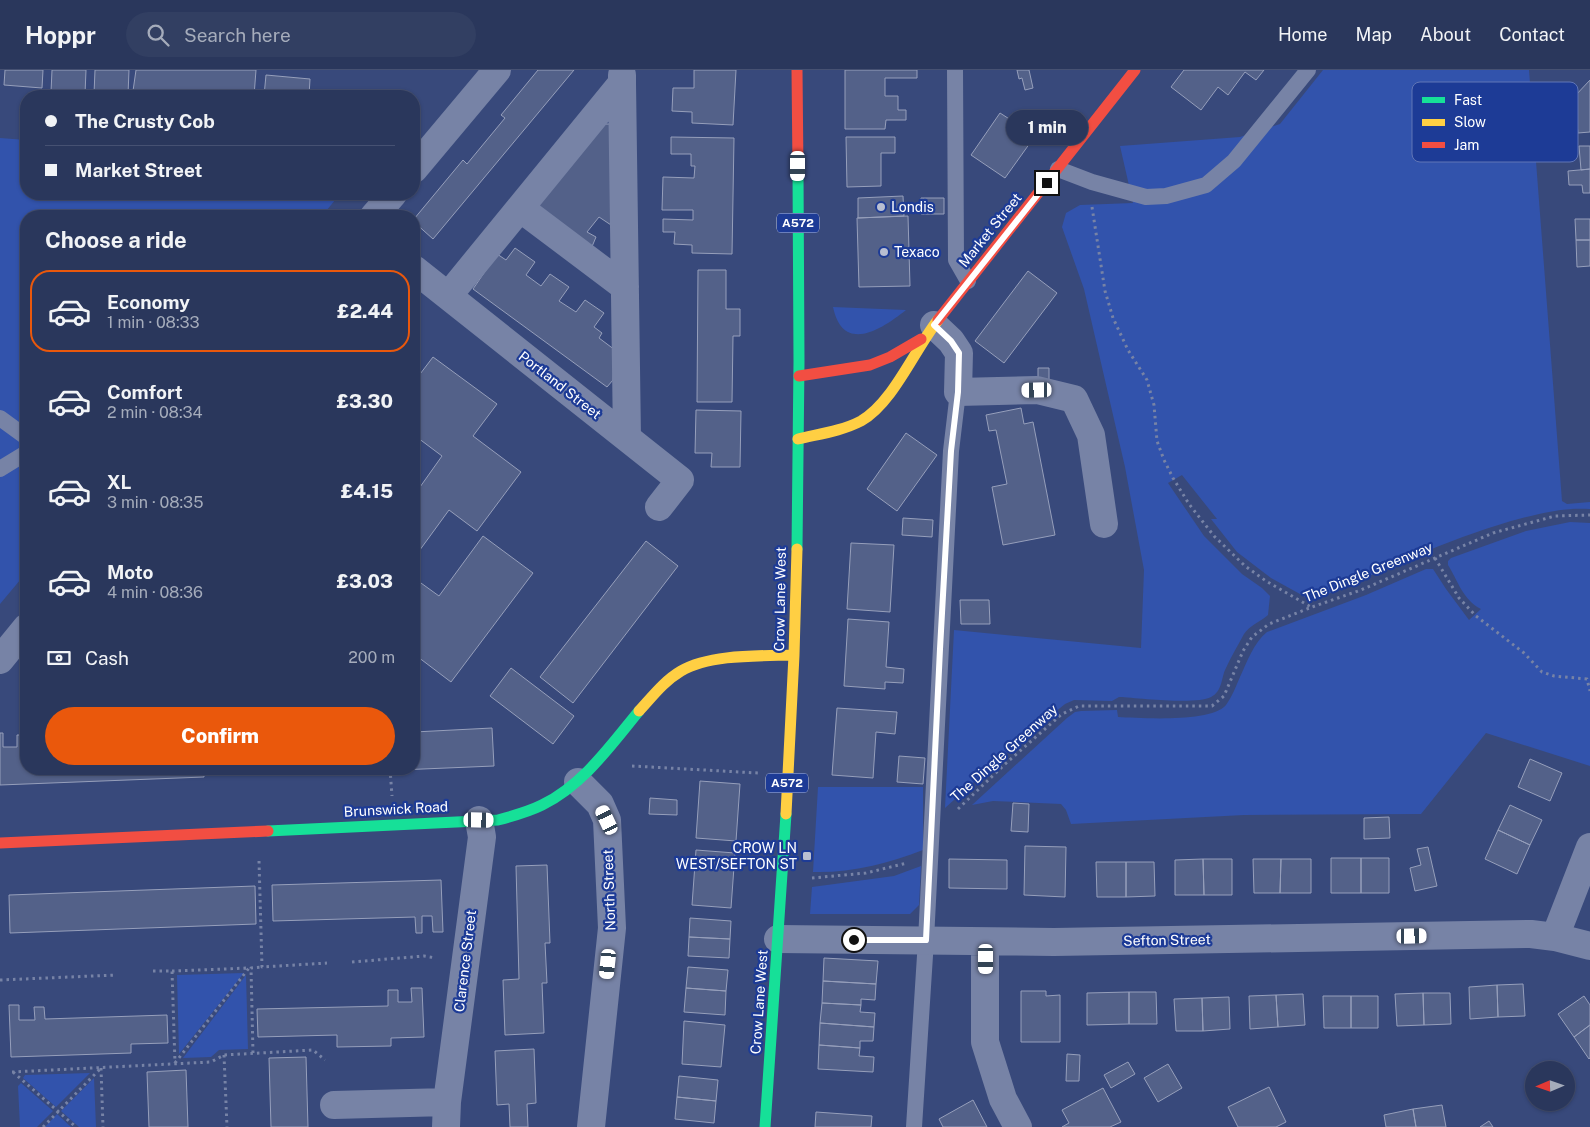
<!DOCTYPE html>
<meta charset="utf-8">
<style>
:root{--surface:#2a375c;--page:#323f62;--text:#f1f3f6;--muted:#a5acbb;--line:#465172;--accent:#ea580c}
body{margin:0;font-family:"Public Sans",sans-serif;background:var(--page);color:var(--text);height:100vh;display:flex;flex-direction:column;font-size:19px;white-space:nowrap}
*{box-sizing:border-box;margin:0}
p{font-size:16px;color:var(--muted)}
.icon{flex:none;width:28px;height:28px;fill:none;stroke:currentColor;stroke-width:2;stroke-linecap:round;stroke-linejoin:round}
.map{position:relative;flex:1;overflow:hidden}
.drawer{position:absolute;left:20px;top:140px;width:400px;height:565px;display:flex;flex-direction:column;background:var(--surface);border-radius:20px;box-shadow:0 1px 4px #0004,0 0 0 1px var(--line)}
.drawer>*{flex:none}
.top-card{position:absolute;left:20px;top:20px;width:400px;height:110px;border-radius:20px;box-shadow:0 1px 4px #0004,0 0 0 1px var(--line);display:grid;align-content:center;height:110px;padding:0 25px;background:var(--surface)}
.needle{width:32px;rotate:268deg}
.fabs{position:absolute;left:1525px;top:991px;display:grid;gap:10px}
.fabs a{display:grid;place-items:center;width:50px;height:50px;border-radius:50%;background:var(--surface);box-shadow:0 1px 4px #0004,0 0 0 1px var(--line);font-size:25px}
.end{position:absolute;width:22px;height:22px;margin:-11px;border:6px solid #fff;background:#111;box-shadow:0 0 0 2px #111}
.from{border-radius:50%}
.bubble{position:absolute;height:35px;border-radius:18px;background:var(--surface);box-shadow:0 1px 4px #0004,0 0 0 1px var(--line);font-size:16px;font-weight:800;line-height:35px;text-align:center}
.car{position:absolute;width:15px;height:30px;margin:-15px -8px;border-radius:6px;box-shadow:0 0 4px 1px #0007;background:linear-gradient(#fff 24%,#345 0 40%,#fff 0 76%,#345 0 86%,#fff 0)}
.top-card b{display:flex;align-items:center;gap:18px;height:48px;font-size:19px}
.top-card b+b{border-top:1px solid var(--line)}
.top-card i{width:12px;height:12px;background:var(--text)}
ul{padding:0;list-style:none}
li{display:flex;align-items:center;gap:15px;height:82px;margin:0 10px 8px;padding:0 15px;border:2px solid transparent;border-radius:20px}
li div{flex:1}
li b{display:block;font-size:19px}
li em{font-style:normal;font-weight:800}
li.on{border-color:var(--accent)}
li>.icon{width:45px;height:45px;stroke-width:1.5}
h2{padding:0 25px;font-size:22px;line-height:60px}
.pay{display:flex;align-items:center;gap:12px;height:55px;padding:0 25px;font-size:19px}
.pay p{margin-inline-start:auto}
.action{display:flex;gap:10px;margin-top:auto;padding:10px 25px}
.action a{flex:1;height:58px;border-radius:30px;background:var(--accent);color:#fff;font-size:20px;font-weight:800;line-height:58px;text-align:center}
header{display:flex;align-items:center;gap:30px;box-sizing:border-box;height:70px;padding:0 25px;background:var(--surface);border-bottom:1px solid var(--line)}
header strong{font-size:24px}
nav{display:flex;gap:28px;margin-inline-start:auto;font-size:18px}
.search{width:350px;height:45px;background:var(--page);display:flex;align-items:center;gap:12px;box-sizing:border-box;padding:0 18px;border-radius:28px;color:var(--muted);font-size:19px}
.map>svg:first-child{display:block}
.green{fill:#3253ac}
.building{fill:#536189;stroke:#969fbb}
.lines{fill:none;stroke-linecap:round;stroke-linejoin:round}
.path{stroke:#7783a6;stroke-width:3;stroke-dasharray:2.5 4;stroke-linecap:butt}
.lane{stroke:#7783a6;stroke-width:16}
.street{stroke:#7783a6;stroke-width:28}
.fast{stroke:#16e098;stroke-width:11}
.slow{stroke:#ffcf43;stroke-width:11}
.jam{stroke:#f24e42;stroke-width:11}
.route{stroke:#fff;stroke-width:6}
.poi-dot{fill:#b9bfd1;stroke:#1d3b96;stroke-width:2}
.labels{text-anchor:middle;dominant-baseline:central;stroke-width:4.5;stroke-linejoin:round;paint-order:stroke}
.shield{fill:#1d3b96;stroke:#bbc4e0;stroke-width:1}
.shield-label{font-size:12px;font-weight:bold;fill:#fff}
.poi-label{font-size:14px;fill:#fff;stroke:#1d3b96;text-anchor:start}
.street-label{font-size:14px;fill:#fff;stroke:#1d3b96}
.key{fill:#1d3b96;stroke:#6176b6;stroke-width:1}
.key-label{font-size:14px;fill:#fff}
</style>
<header>
<strong>Hoppr</strong>
<div class="search"><svg class="icon" aria-label="search" viewBox="0 0 24 24"><circle cx="10" cy="10" r="6"/><path d="M15 15l6 6"/></svg>Search here</div>
<nav><a>Home</a><a>Map</a><a>About</a><a>Contact</a></nav>
</header>
<div class="map">
<svg width="1590" height="1057" viewBox="0 0 1590 1057">
<rect width="100%" height="100%" fill="#38497b"/>
<path class="green" d="M1323 0H1529L1562 431 1567 434 1590 432V439C1562 437 1538 444 1511 451 1445 470 1382 501 1319 528L1309 529 1271 508 1237 482 1211 449H1217L1182 405 1168 413 1204 466 1242 504 1262 518 1270 526 1268 545C1260 552 1250 555 1244 564 1238 575 1231 587 1226 598 1221 607 1223 621 1211 627 1196 635 1139 628 1119 627L1112 631 1074 630 1065 634 1022 669 945 738 954 560 1141 578 1144 500 1125 397 1084 219 1062 157 1066 143 1080 135 1133 133 1120 76 1240 67 1280 54Z
M0 68 26 70V124H340L322 146H26V503L0 534Z
M833 237 906 240C881 260 843 284 833 237Z
M1570 452 1590 453V696L1486 663 1421 744 1244 745 1071 754 1066 740 1061 734 993 731 972 735 1067 648 1075 642 1081 641 1117 640 1118 647C1140 648 1211 653 1226 635 1232 627 1236 616 1240 607 1247 592 1254 572 1267 562L1366 525 1426 499H1433L1446 519 1469 550 1481 539C1463 530 1458 511 1448 495V491L1451 488 1526 461Z
M818 717H923V780C887 794 851 803 813 802Z
M921 796 919 835 910 844H810L812 817 894 806Z
M244 903 179 984 177 905Z
M246 905 248 979 219 980 211 987 183 988Z
M90 1003 56 1037 23 1008 25 1005Z
M94 1008 96 1057H79L61 1041Z
M21 1013 53 1041 37 1057H20L18 1016Z
M57 1044 71 1057H45Z"/>
<path class="building" d="M5 0H43L42 18 4 15Z
M52 0H86L85 24 51 22Z
M95 0H129L128 25 94 24Z
M136 0H256L254 26H187L133 21Z
M538 0H574L433 169 414 152V149L463 90 467 94 505 48 501 45Z
M694 0H736L733 55 692 53V42L672 41 673 18H694Z
M845 0H917V8H885V26H898V40H906V50H886L885 59H845Z
M1017 0H1029L1033 18 1025 20 1022 8 1019 9Z
M1184 0H1264L1256 10 1245 2 1228 25 1218 17 1201 40 1171 17Z
M266 5 310 9 309 26H264Z
M1590 10V62L1578 63 1574 27Z
M1000 43 1014 52 1010 59 1030 73 1005 108 971 85Z
M602 54H617V159L599 147 587 162 596 167 591 179 537 135Z
M671 67 734 68 732 184 692 183V175L674 174 675 162H663V149L693 150V140H662L663 107 694 108 695 96H691V84H671Z
M846 67H895V83H881V116L847 117Z
M1579 76H1590V99L1581 100Z
M1590 99V123H1583L1582 115H1569L1568 101Z
M903 126 904 146 858 148V128Z
M921 128H944V144H921Z
M908 146 910 216 859 217 857 148Z
M1575 149H1590V170H1576Z
M1576 170H1590V196L1577 197Z
M515 178 535 192 526 205 541 216 550 204 569 217 559 231 576 242 585 230 604 243 594 257 602 263 599 268 615 280 613 310 607 317 473 219 497 184 506 190Z
M698 200H726V239H740V266H733L732 332H697Z
M1028 201 1057 223 1004 293 975 271Z
M433 287 497 334 473 366 521 402 477 461 449 440 414 488V412L420 417 442 386 414 365V312Z
M1038 298H1049V313H1038Z
M1021 338 1024 354 1033 352 1055 465 1003 475 992 417 1007 414 996 360 989 361 986 345Z
M696 340 741 341 740 397H711L712 383H695Z
M906 363 937 385 897 441 867 419Z
M903 448 933 450 932 467 902 465Z
M483 466 533 503 451 612 414 584V508L439 526Z
M646 471 678 496 573 633 540 607Z
M851 473 894 475 890 542 847 539Z
M960 530H989L990 554H961Z
M848 549 889 552 886 597 904 599 903 613 885 612V619L844 616Z
M511 598 574 646 553 674 490 626Z
M837 638 897 642 895 664 876 662 873 708 832 705Z
M492 658 494 696 399 700V699H414V662Z
M0 663H3V677H17V665H26V699H204V707L0 715Z
M899 686 925 688 923 714 897 712Z
M1530 689 1562 703 1550 731 1518 717Z
M217 699H303L217 702Z
M331 699H386V700L331 702Z
M700 711 740 714 736 771 696 768Z
M650 728 677 730V745L649 744Z
M1013 733 1029 734 1028 762 1011 761Z
M1510 735 1542 750 1530 775 1498 760Z
M1389 747 1390 768 1364 769V748Z
M1498 760 1530 775 1517 804 1485 789Z
M1025 776 1066 777 1065 827 1024 825Z
M1428 777 1437 816 1415 821 1410 798 1421 795 1417 779Z
M696 780 735 783 731 838 692 835Z
M1331 788H1361V823H1331Z
M1361 788H1389V823H1361Z
M949 789 1007 790V819L949 818Z
M1203 789 1204 825H1175V790Z
M1203 789H1232V825H1204Z
M1253 789H1281L1280 823H1254Z
M1281 789H1311V823H1280Z
M1096 792H1126V827H1097Z
M1126 792H1154L1155 826 1126 827Z
M547 795 550 873H545L547 913H542L544 963 505 965 503 910 519 909 516 796Z
M441 810 443 862H433L432 846H422V863H416L415 847 273 851 272 815Z
M255 816 256 854 10 863 9 825Z
M690 848 731 851 730 869 689 867Z
M689 867 730 869 729 888 688 886Z
M824 888 878 891 876 914 823 911Z
M688 897 728 900 726 921 686 918Z
M823 911 876 914 875 930 861 929V935L822 933Z
M1523 914 1525 946 1498 947 1497 915Z
M1497 915 1498 947 1470 949 1469 917Z
M411 918H422L424 967 391 968V976L337 977V965L258 967 257 939 388 936V920H398V932H412Z
M686 918 726 921 725 945 684 942Z
M1021 921H1046V926L1060 925V972H1021Z
M1129 922V954L1087 955V923Z
M1129 922H1156L1157 954H1129Z
M1423 923 1424 955 1397 956 1395 924Z
M1423 923H1450L1451 954 1424 955Z
M1303 924 1305 955 1278 957 1276 925Z
M1276 925 1278 957 1250 959 1249 926Z
M1323 926H1351V958H1324Z
M1351 926H1378V958H1351Z
M1584 926 1590 935V955L1574 967 1558 944Z
M1229 927 1230 959 1203 961 1202 928Z
M1202 928 1203 961H1176L1174 929Z
M822 933 861 935 860 942 875 943 874 957 820 953Z
M9 935H19V950H35L34 937H44L45 949 167 945 168 973 131 974V983L11 987Z
M684 951 725 955 721 997 682 994Z
M820 953 874 957 873 971H860V978L819 975Z
M1590 955V988L1589 989 1574 967Z
M819 975 860 978 859 986 874 987 873 1002 818 999Z
M534 979 536 1033 527 1034 528 1057H510L509 1034 497 1035 495 981Z
M1067 984 1080 985 1079 1011H1066Z
M306 987 308 1057H271L269 988Z
M1128 992 1135 1004 1111 1018 1104 1005Z
M1168 994 1182 1018 1158 1032 1144 1008Z
M186 1000 188 1057H149L147 1002Z
M679 1006 718 1010 716 1031 677 1027Z
M1269 1017 1286 1052 1276 1057H1238L1228 1037Z
M1103 1018 1121 1052 1110 1057H1062L1069 1053 1062 1040Z
M677 1027 716 1031 714 1053 675 1049Z
M973 1030 987 1057H943L939 1049Z
M1442 1035 1446 1057H1416L1413 1039Z
M1413 1039 1416 1057H1386L1384 1045Z
M816 1042 872 1046 871 1057H815Z
M1489 1051 1493 1057H1480Z"/>
<g class="lines">
<path class="path" d="M1092 137 1105 221 1113 248 1128 280 1147 310 1154 335 1157 371 1164 390 1173 408 1189 434 1214 466 1245 496 1266 511 1311 537
M1435 488 1459 528 1476 546 1524 583 1542 602 1554 606 1587 609 1590 621
M22 634H26
M632 696 758 703
M390 699 392 726
M958 739 1004 695 1062 644 1079 636H1212L1224 626 1243 581 1252 567 1269 554 1312 537 1361 520 1493 463 1555 446 1590 445
M259 791 262 897 327 893
M812 808 866 803 907 793
M352 892 424 886 436 888
M153 901H172L175 993
M172 901 249 898
M0 910 116 905
M253 983 251 898 262 897
M224 985 227 1057
M175 993 249 898
M101 998 103 1057
M12 1002 211 992 224 985 313 980 325 990
M13 1002 76 1057
M43 1057 101 998"/>
<path class="lane" d="M955 0 956 190 968 211
M1058 99 1092 112 1146 127 1166 126 1206 115 1234 91 1308 0
M0 348 26 367
M0 399 26 383
M914 1057 926 870 951 381 958 322"/>
<path class="street" d="M622 13 627 368
M414 99 497 0
M520 138 625 217
M374 146 393 124
M414 199 680 410 659 437
M448 226 622 13V5
M934 255 951 271 959 283 958 322 1037 320 1074 329 1091 365 1104 454
M0 590 26 558
M578 712 600 734 607 750 612 858 591 1057
M1555 867 1590 777
M778 869 1054 872 1531 864 1555 867 1590 876
M985 872V972L1003 1029 1018 1057
M334 1035 447 1032
M446 1057 447 1032 482 767 479 750"/>
<path class="fast" d="M797 479 799 292 798 100
M268 761 498 750C513 746 528 742 542 735 583 715 611 675 639 641
M765 1057 786 744"/>
<path class="slow" d="M798 369C819 364 842 361 861 351 893 333 915 279 938 250
M639 641C652 627 664 611 681 601 710 584 760 586 794 585
M786 744 794 585 797 479"/>
<path class="jam" d="M797 0 798 100
M938 250 1135 0
M799 306 870 295 890 287 921 269
M0 773 268 761"/>
</g>
<g class="lines">
<path class="route" d="M854 870H926L940 579 951 381 958 322 959 283 951 271 934 255 1047 113"/>
</g>
<g class="poi-dot">
<circle cx="881" cy="137" r="5"/>
<circle cx="884" cy="182" r="5"/>
<rect x="802" y="781" width="10" height="10" rx="2.5"/>
</g>
<g class="labels">
<g class="shield">
<rect x="777" y="143.5" width="42" height="19" rx="4"/>
<rect x="766" y="703.5" width="42" height="19" rx="4"/>
</g>
<g class="shield-label">
<text x="798" y="153">A572</text>
<text x="787" y="713">A572</text>
</g>
<g class="poi-label">
<text x="891" y="137">Londis</text>
<text x="894" y="182">Texaco</text>
<text x="797" y="778" text-anchor="end">CROW LN<tspan x="797" dy="16">WEST/SEFTON ST</tspan></text>
</g>
<g class="street-label">
<text transform="translate(990 160) rotate(-51)">Market Street</text>
<text transform="translate(560 315) rotate(38)">Portland Street</text>
<text transform="translate(1368 502) rotate(-22)">The Dingle Greenway</text>
<text transform="translate(780 529) rotate(-89)">Crow Lane West</text>
<text transform="translate(1004 683) rotate(-42)">The Dingle Greenway</text>
<text transform="translate(396 739) rotate(-3)">Brunswick Road</text>
<text transform="translate(609 820) rotate(-92)">North Street</text>
<text transform="translate(1167 870) rotate(-1)">Sefton Street</text>
<text transform="translate(465 891) rotate(-83)">Clarence Street</text>
<text transform="translate(759 932) rotate(-86)">Crow Lane West</text>
</g>
</g>
<rect x="1412" y="12" width="166" height="80" rx="8" class="key"/>
<rect x="1422" y="27" width="23" height="6" fill="#16e098"/>
<rect x="1422" y="49" width="23" height="7" fill="#ffcf43"/>
<rect x="1422" y="72" width="23" height="6" fill="#f24e42"/>
<g class="key-label">
<text x="1454" y="35">Fast</text>
<text x="1454" y="57">Slow</text>
<text x="1454" y="80">Jam</text>
</g>
</svg>
<div class="fabs">
<a><svg class="needle" viewBox="-14 -14 28 28"><path d="M0-13l5 13h-10z" fill="#e53935"/><path d="M0 13l5-13h-10z" fill="#a5acbb"/></svg></a>
</div>
<i class="end from" style="left:854px;top:870px"></i>
<i class="end" style="left:1047px;top:113px"></i>
<div class="bubble" style="left:1006px;top:40px;width:82px">1 min</div>
<i class="car" style="left:798px;top:96px;rotate:180deg"></i>
<i class="car" style="left:1037px;top:320px;rotate:269deg"></i>
<i class="car" style="left:479px;top:750px;rotate:91deg"></i>
<i class="car" style="left:607px;top:750px;rotate:335deg"></i>
<i class="car" style="left:1412px;top:866px;rotate:89deg"></i>
<i class="car" style="left:986px;top:889px;rotate:180deg"></i>
<i class="car" style="left:608px;top:894px;rotate:186deg"></i>
<div class="top-card">
<b><i class="from"></i>The Crusty Cob</b>
<b><i></i>Market Street</b>
</div>
<section class="drawer">
<h2>Choose a ride</h2>
<ul>
<li class="on"><svg class="icon" aria-label="car" viewBox="0 0 24 24"><path d="M5 17H2v-5l4-1 3-4h7l3 4 3 1v5h-3M9 17h6M6 11h13"/><circle cx="7" cy="17" r="2"/><circle cx="17" cy="17" r="2"/></svg><div><b>Economy</b><p>1 min · 08:33</p></div><em>£2.44</em></li>
<li><svg class="icon" aria-label="car" viewBox="0 0 24 24"><path d="M5 17H2v-5l4-1 3-4h7l3 4 3 1v5h-3M9 17h6M6 11h13"/><circle cx="7" cy="17" r="2"/><circle cx="17" cy="17" r="2"/></svg><div><b>Comfort</b><p>2 min · 08:34</p></div><em>£3.30</em></li>
<li><svg class="icon" aria-label="car" viewBox="0 0 24 24"><path d="M5 17H2v-5l4-1 3-4h7l3 4 3 1v5h-3M9 17h6M6 11h13"/><circle cx="7" cy="17" r="2"/><circle cx="17" cy="17" r="2"/></svg><div><b>XL</b><p>3 min · 08:35</p></div><em>£4.15</em></li>
<li><svg class="icon" aria-label="car" viewBox="0 0 24 24"><path d="M5 17H2v-5l4-1 3-4h7l3 4 3 1v5h-3M9 17h6M6 11h13"/><circle cx="7" cy="17" r="2"/><circle cx="17" cy="17" r="2"/></svg><div><b>Moto</b><p>4 min · 08:36</p></div><em>£3.03</em></li>
</ul>
<div class="pay"><svg class="icon" aria-label="cash" viewBox="0 0 24 24"><path d="M3 7h18v10H3z"/><circle cx="12" cy="12" r="2"/></svg>Cash<p>200 m</p></div>
<div class="action"><a>Confirm</a></div>
</section>
</div>
